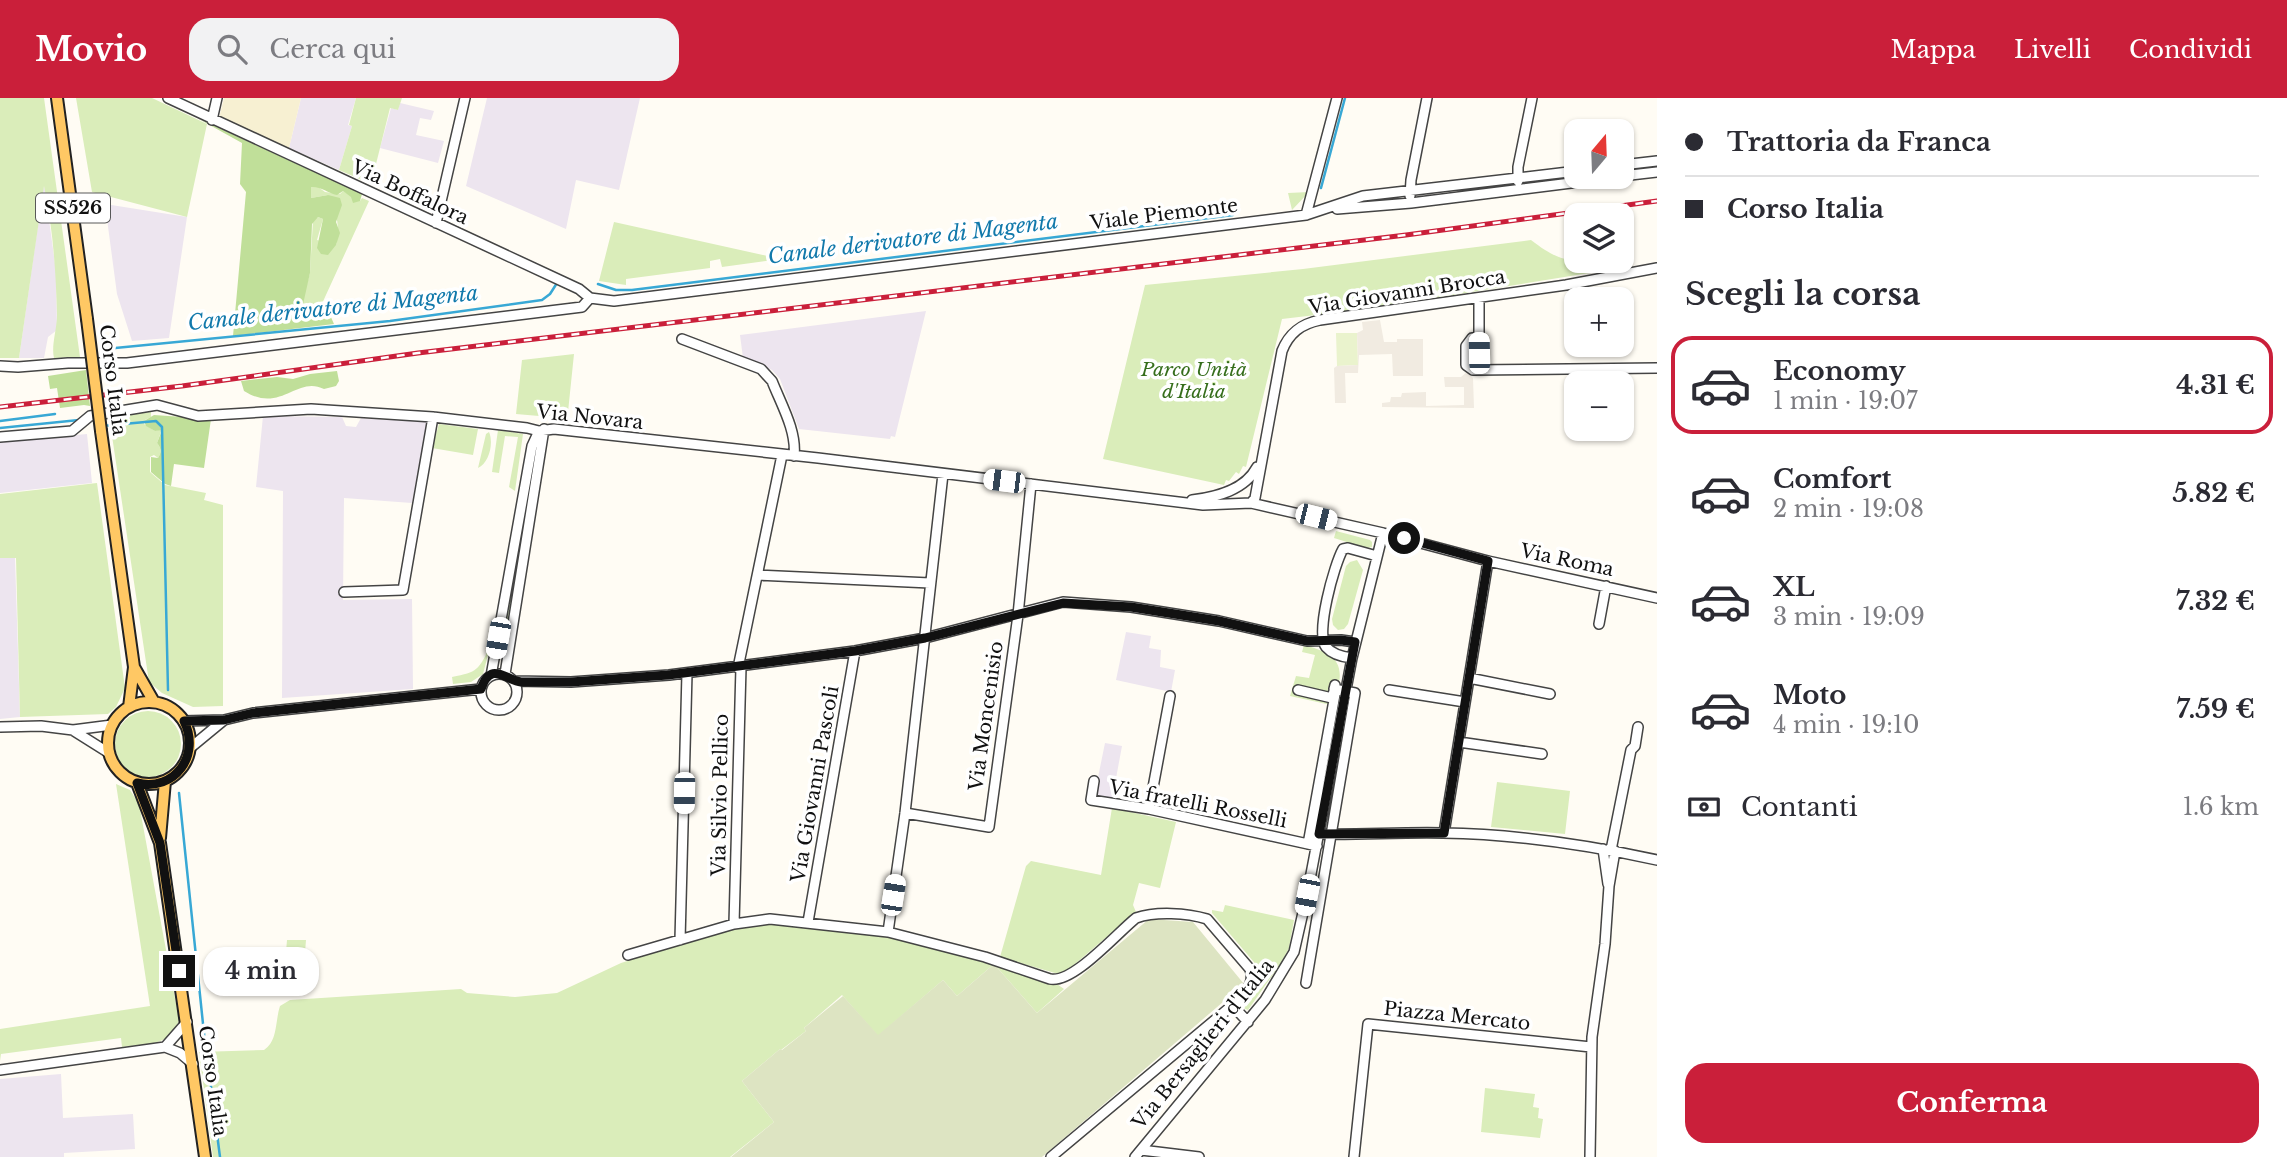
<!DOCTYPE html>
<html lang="it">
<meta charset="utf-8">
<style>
:root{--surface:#fff;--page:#f2f2f3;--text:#2b2b33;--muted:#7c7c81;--line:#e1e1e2;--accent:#ca1f3a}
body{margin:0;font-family:"Libre Baskerville",serif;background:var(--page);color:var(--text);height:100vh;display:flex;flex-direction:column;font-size:26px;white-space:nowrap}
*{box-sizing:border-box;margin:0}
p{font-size:23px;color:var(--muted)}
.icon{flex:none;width:38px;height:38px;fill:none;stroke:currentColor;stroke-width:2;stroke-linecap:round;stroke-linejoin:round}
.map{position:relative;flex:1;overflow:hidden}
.sheet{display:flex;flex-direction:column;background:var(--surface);width:630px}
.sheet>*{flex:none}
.guide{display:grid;align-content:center;height:154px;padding:0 28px;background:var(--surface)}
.needle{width:46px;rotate:19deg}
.controls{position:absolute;left:1564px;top:21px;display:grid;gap:14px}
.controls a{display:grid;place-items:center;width:70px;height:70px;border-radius:14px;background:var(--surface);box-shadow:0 2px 5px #0004;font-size:35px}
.end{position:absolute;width:32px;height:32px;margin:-16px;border:9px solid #111;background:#fff;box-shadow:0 0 0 4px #fff}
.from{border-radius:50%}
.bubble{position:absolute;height:49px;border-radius:21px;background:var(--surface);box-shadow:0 2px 5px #0004;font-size:23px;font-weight:700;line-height:49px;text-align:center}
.car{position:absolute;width:21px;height:42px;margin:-21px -10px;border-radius:9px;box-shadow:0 0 5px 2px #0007;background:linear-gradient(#fff 24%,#345 0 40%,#fff 0 76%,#345 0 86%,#fff 0)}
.guide b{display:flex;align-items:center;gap:24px;height:66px;font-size:26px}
.guide b+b{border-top:2px solid var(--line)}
.guide i{width:18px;height:18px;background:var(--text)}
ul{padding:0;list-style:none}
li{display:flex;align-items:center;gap:21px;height:98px;margin:0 14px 10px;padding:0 14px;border:4px solid transparent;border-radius:21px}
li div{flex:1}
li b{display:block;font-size:26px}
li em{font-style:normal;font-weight:700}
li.selected{border-color:var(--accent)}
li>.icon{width:63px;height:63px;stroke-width:1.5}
h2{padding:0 28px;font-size:32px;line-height:84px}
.pay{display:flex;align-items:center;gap:18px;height:77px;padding:0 28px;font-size:26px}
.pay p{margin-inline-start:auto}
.action{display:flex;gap:14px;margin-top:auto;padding:14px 28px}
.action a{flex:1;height:80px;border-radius:21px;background:var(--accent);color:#fff;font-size:28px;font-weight:700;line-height:80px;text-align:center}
header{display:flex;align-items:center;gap:42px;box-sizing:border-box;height:98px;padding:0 35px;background:var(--accent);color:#fff}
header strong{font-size:33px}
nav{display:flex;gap:38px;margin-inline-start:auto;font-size:24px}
.search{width:490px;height:63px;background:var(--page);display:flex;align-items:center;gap:18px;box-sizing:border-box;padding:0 24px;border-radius:21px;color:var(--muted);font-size:26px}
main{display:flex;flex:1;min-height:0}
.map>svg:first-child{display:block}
.industrial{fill:#ede5ef}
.farmland{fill:#f7f0d2}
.green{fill:#daedba}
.forest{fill:#c0df99}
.cemetery{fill:#dde4c2}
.pitch{fill:#eaf3cd}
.plaza{fill:#f1ebe1}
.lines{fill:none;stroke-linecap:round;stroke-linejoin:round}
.stream{stroke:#38a8d5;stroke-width:2.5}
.minor-casing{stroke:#444;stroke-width:12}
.major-casing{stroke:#222;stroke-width:14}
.minor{stroke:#fff;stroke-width:9}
.major{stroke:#ffc864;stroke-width:10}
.rail-casing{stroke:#ca1f3a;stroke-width:5}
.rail{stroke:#fff;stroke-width:2.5;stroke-dasharray:8;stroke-linecap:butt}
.major-bridge-casing{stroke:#222;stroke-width:14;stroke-linecap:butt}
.major-bridge{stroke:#ffc864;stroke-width:10}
.route{stroke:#111;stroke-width:9}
.labels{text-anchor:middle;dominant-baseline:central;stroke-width:7;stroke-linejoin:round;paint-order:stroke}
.shield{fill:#fff;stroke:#585858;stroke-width:2}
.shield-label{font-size:18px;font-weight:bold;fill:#111}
.street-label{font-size:19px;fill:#111;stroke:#fff}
.park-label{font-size:19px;font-style:italic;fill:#366e1c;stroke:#fff}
.water-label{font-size:21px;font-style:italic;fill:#1179ab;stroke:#fff}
</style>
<header>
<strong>Movio</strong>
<div class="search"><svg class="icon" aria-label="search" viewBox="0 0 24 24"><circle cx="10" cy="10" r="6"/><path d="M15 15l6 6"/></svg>Cerca qui</div>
<nav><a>Mappa</a><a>Livelli</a><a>Condividi</a></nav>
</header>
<main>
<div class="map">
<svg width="1657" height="1059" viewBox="0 0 1657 1059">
<rect width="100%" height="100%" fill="#fffcf4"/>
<path class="industrial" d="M301 0H356L348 27 352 28 339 72 289 50Z
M487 0H640L619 92 576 82 566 131 466 88Z
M400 5 434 13 431 22 420 20 416 37 444 43 438 65 380 50 391 10 398 12Z
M44 85 56 173 57 232 48 239 44 260H19Z
M105 106 187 119 169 240 132 243 117 196Z
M926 213 895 339 891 338 890 341 799 331 780 281 772 272 743 260 740 237Z
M263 318 342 319 346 328 356 329 361 320 427 324 412 405 344 400 343 502 412 501 413 591 282 600 283 393 256 389Z
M87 336 92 385 0 395V344Z
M0 460H15L20 619 0 621Z
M1126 534 1151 538 1149 550 1161 552 1160 569 1175 572 1171 594 1116 582Z
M1105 645 1122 648 1112 702 1094 699Z
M61 976 63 1020 133 1016 135 1051 64 1055V1059H0V981Z"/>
<path class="farmland" d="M224 0H301L289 50 219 20Z"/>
<path class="green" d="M0 0H44L80 259 54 260C51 248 57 231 57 217 56 175 53 130 44 88L19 260H0Z
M76 0H152L207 26 187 119 92 94Z
M356 0H402L398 12 390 10 371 86 339 72 352 28 349 27Z
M317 88 325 94 340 96 343 93 360 103 362 100 369 103 320 210 322 213 313 212 304 215 302 204 310 175 313 122 318 119 323 121 317 142 336 147C341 129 336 113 328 97L311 100V89Z
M1309 94 1292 112 1288 95Z
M614 124 781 161 722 169 720 161 710 163V170L626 181V187L599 183Z
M1531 142C1563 167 1573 163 1612 163L1614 171 1367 211 1282 221 1246 369 1243 368 1239 376 1236 374 1229 383 1226 382 1224 387 1103 361 1145 187 1303 171Z
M574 256 568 314H563L562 320 516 316 522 262Z
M151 314V319L145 322 144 326 155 333 162 331 157 345C161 350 162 354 158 360L154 357 150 359V374L165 387 206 395 204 402 223 407V608L193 609 162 595 149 584 109 318Z
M439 326 478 331 473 357 432 350Z
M498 332 523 336 515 393 509 389 518 339 505 338 499 375 492 374Z
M489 334C494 345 489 365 478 370L486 336Z
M97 385 125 590 116 609 108 616 20 619 16 460H0V396Z
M1336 433 1370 442 1372 444V449L1366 450 1334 440Z
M1357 462 1363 472 1348 526 1344 531 1338 532 1333 527 1332 521 1346 468 1350 464Z
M516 467 518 469 501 560 499 558Z
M1304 547C1325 553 1344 559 1339 585L1336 584 1331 607 1290 598 1296 578 1309 580 1315 557 1302 554Z
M490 549 483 576 471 584 453 586 452 579C478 574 478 572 490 549Z
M115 646a33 33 0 1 1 66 0a33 33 0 1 1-66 0Z
M1497 684 1570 693 1565 736 1491 729Z
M116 686 130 692 139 706 179 922C173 948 145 946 122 949L121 940 1 956 0 963V931L150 908Z
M1112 710 1176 724 1160 790 1139 785 1133 807 1136 814 1062 877 1000 859 1026 768 1031 763 1101 777Z
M1225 807 1294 822 1289 850 1281 865 1248 912 1243 910 1241 904 1253 891 1259 870 1212 815V812L1223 814Z
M776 825 883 837 994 865 1057 886 1064 891 1037 915 994 866 957 898 943 882 878 938 842 897 804 930 806 933 781 952 780 951 742 983 774 1024 730 1059H213L199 954 264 952C278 943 275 923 280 908L290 902 461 891 467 895 515 899 557 895 621 865 729 831Z
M287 842H306L305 855 286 854Z
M1485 990 1535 996 1533 1009 1539 1010 1538 1020 1543 1021 1540 1040 1481 1034Z"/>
<path class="forest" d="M197 20 362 96 360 103 353 105 351 99 343 93 337 97C328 95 320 88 311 89V100L328 97 340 100 342 107 336 124 340 135 336 147 328 157 321 156 317 150 323 121 318 119 312 126 310 175 302 211 304 215 313 212 330 217 334 226 233 238 246 94 240 86 242 45Z
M86 272 90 308 84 307 60 310 57 290 50 291 48 278Z
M337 273 339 283 336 288 324 291C297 277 281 316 244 293L241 283 277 279 293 281 310 276Z
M154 317 211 321 204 370 174 366 171 388 165 386 151 374V359L158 360C162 354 161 350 157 345L162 332 155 333 146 328 144 323Z"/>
<path class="cemetery" d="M1149 821 1193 824 1244 886 1042 1059H731L774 1024 742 983 780 951 782 952 806 933 804 930 843 898 878 937 943 882 957 898 994 866 1037 915Z"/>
<path class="pitch" d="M1336 235H1357L1358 267 1337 268Z"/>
<path class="plaza" d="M1380 222 1384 244H1397V241H1423V278H1393L1392 256 1359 257 1358 275H1345L1346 305H1335L1334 270 1337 268 1358 267 1357 235 1363 232 1362 224Z
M1467 274 1473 280 1474 310 1382 309V305L1390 304 1391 299H1401L1402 295 1426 294V308L1464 307V289H1445L1444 279H1461Z"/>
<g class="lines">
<path class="stream" d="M1321 90 1345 0
M598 186 616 192H632L1233 117
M105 251 390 223 542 202 550 196 557 185
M0 323 55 316
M102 328 156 323 162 329 168 592
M0 330 79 322
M179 695 205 945
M207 958 220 1059"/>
<g class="minor-casing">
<path id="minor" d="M168 0 579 191 590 200
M212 22 217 0
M1622 67 1657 63
M1622 78 1657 74
M1518 83V69L1532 0
M1410 98 1411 82 1427 0
M1337 111 1411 105 1619 79
M1306 117 1337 0
M436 125 465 0
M590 200 614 203 1306 117 1363 98 1577 73
M1479 200V270
M1479 240H1472L1466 248V267L1473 272 1657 270
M682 241 761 271 772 283C781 306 797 333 794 358
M0 268 18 269 68 265H127L582 209 590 200
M0 339 72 333 90 318 157 307 198 318 311 311 433 319 527 330 539 333 554 331 818 360 1203 407 1251 405 1383 435 1488 463 1657 500
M1192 402C1217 399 1245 392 1257 369
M1251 405 1255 400 1282 253C1289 235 1301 226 1320 222L1566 187 1657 170
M758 477 930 485
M344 494 403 492 433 319
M1599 526 1606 488
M1352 560C1343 559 1332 556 1326 549 1315 536 1334 467 1343 451L1348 450 1377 458
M738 570 782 357
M481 594a18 18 0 1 1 36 0a18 18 0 1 1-36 0Z
M505 576 544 331
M491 578 532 348 539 333
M1469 580 1550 596
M514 583 571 584 669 577 855 553 925 540 1063 504 1131 509 1219 523 1307 543 1341 542 1355 544
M1298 592 1332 600 1334 593
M1389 592 1465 604
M183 623 224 622 253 615 481 591
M0 629 41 628 73 632 112 627
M74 633 109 655
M1459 644 1542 656
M190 650 224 622
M1094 683 1091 702 1149 711 1317 748
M1149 711 1170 598
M905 715 989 729 1018 517 1031 386
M1444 735 1488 463
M1319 736C1360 737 1402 734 1443 735 1513 736 1589 747 1657 762
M1308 746 1336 591
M1603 751 1608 786
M1611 752 1631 652 1635 648 1638 629
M808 824 855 553
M734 826 741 569
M888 834 905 715 943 376
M680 842 687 575
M628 857 734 826 770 821 888 834 985 859 1050 881C1073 886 1117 835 1136 820 1156 813 1187 815 1207 821L1250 871C1256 889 1241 895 1233 908L1248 924
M1306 885 1355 595 1334 591 1335 587
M165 949 187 924
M0 972 165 949 180 955 193 966
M1141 1052 1199 1059
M1051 1059 1234 906
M1135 1059 1265 902 1294 854 1307 797 1352 560 1383 435
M1354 1059 1368 926 1591 949
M1590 1059 1592 939 1605 846 1609 788 1615 753"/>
</g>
<g class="major-casing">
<path id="major" d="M57 0 87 221
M101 333 134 569 129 609
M134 569 154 604
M108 645a41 41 0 1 1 82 0a41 41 0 1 1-82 0Z
M137 685 160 745 205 1059
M160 740 165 683"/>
</g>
<use href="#minor" class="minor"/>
<use href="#major" class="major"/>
<g class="rail-casing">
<path id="rail" d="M0 309 182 288 418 255 1406 137 1657 103"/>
</g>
<use href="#rail" class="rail"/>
<g class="major-bridge-casing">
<path id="major-bridge" d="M87 221 101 333"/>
</g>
<use href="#major-bridge" class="major-bridge"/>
</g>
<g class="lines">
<path class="route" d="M179 873 160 745 137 685C175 694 201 657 184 623L224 622 253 615 481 591C491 562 505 582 521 584H571L668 577 855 553 925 540 1063 505 1131 509 1219 523 1307 543 1341 542 1355 544 1319 736 1444 735 1488 463 1404 440"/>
</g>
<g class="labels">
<rect class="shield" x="36" y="95.5" width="74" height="29" rx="5"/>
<g class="shield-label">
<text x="73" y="110">SS526</text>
</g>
<g class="street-label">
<text transform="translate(410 94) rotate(25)">Via Boffalora</text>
<text transform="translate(1164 116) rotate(-7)">Viale Piemonte</text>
<text transform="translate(1407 194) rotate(-9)">Via Giovanni Brocca</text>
<text transform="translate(113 282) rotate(83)">Corso Italia</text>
<text transform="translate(590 319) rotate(6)">Via Novara</text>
<text transform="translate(1567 462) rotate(12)">Via Roma</text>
<text transform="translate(986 618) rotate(-82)">Via Moncenisio</text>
<text transform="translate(815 686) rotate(-80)">Via Giovanni Pascoli</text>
<text transform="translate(720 697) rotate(-89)">Via Silvio Pellico</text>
<text transform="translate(1198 706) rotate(11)">Via fratelli Rosselli</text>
<text transform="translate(1457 918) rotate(6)">Piazza Mercato</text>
<text transform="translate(1203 946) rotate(-51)">Via Bersaglieri d'Italia</text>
<text transform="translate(213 983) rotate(82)">Corso Italia</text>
</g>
<g class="park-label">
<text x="1194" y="271">Parco Unità<tspan x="1194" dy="22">d'Italia</tspan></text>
</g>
<g class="water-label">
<text transform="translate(913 141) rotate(-7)">Canale derivatore di Magenta</text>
<text transform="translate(333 210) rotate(-6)">Canale derivatore di Magenta</text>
</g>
</g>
</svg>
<div class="controls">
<a><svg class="needle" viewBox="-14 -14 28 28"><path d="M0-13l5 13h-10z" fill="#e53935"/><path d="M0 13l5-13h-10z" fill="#7c7c81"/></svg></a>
<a><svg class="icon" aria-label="layers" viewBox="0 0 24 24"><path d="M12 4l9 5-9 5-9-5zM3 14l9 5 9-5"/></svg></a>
<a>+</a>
<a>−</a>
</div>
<i class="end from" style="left:1404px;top:440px"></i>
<i class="end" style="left:179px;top:873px"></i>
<div class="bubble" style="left:203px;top:849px;width:116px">4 min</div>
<i class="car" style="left:1479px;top:255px;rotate:359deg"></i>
<i class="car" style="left:1004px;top:383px;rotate:277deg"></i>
<i class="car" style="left:1316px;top:419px;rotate:104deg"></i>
<i class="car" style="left:498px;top:540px;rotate:190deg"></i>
<i class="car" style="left:684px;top:695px;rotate:181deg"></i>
<i class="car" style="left:893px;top:797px;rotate:9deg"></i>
<i class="car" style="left:1307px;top:797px;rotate:191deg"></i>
</div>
<section class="sheet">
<div class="guide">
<b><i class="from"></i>Trattoria da Franca</b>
<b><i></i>Corso Italia</b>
</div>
<h2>Scegli la corsa</h2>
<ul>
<li class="selected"><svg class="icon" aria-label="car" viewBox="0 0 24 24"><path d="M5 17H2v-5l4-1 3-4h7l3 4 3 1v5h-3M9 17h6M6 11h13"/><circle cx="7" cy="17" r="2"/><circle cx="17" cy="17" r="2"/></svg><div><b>Economy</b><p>1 min · 19:07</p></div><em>4.31 €</em></li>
<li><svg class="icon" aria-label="car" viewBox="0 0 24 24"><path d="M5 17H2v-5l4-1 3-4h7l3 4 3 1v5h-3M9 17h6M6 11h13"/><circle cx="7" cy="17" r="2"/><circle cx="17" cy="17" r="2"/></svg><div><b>Comfort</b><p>2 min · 19:08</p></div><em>5.82 €</em></li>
<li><svg class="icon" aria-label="car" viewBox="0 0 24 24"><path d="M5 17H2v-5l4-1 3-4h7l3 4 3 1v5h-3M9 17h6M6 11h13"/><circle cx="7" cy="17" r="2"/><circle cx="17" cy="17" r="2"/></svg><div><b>XL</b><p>3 min · 19:09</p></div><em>7.32 €</em></li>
<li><svg class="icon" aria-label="car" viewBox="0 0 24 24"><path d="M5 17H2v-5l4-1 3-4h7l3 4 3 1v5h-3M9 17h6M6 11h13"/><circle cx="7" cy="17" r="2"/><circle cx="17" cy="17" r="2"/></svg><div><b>Moto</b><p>4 min · 19:10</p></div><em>7.59 €</em></li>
</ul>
<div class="pay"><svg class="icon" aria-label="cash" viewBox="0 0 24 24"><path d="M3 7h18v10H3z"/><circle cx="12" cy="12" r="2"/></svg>Contanti<p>1.6 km</p></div>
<div class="action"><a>Conferma</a></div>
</section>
</main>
